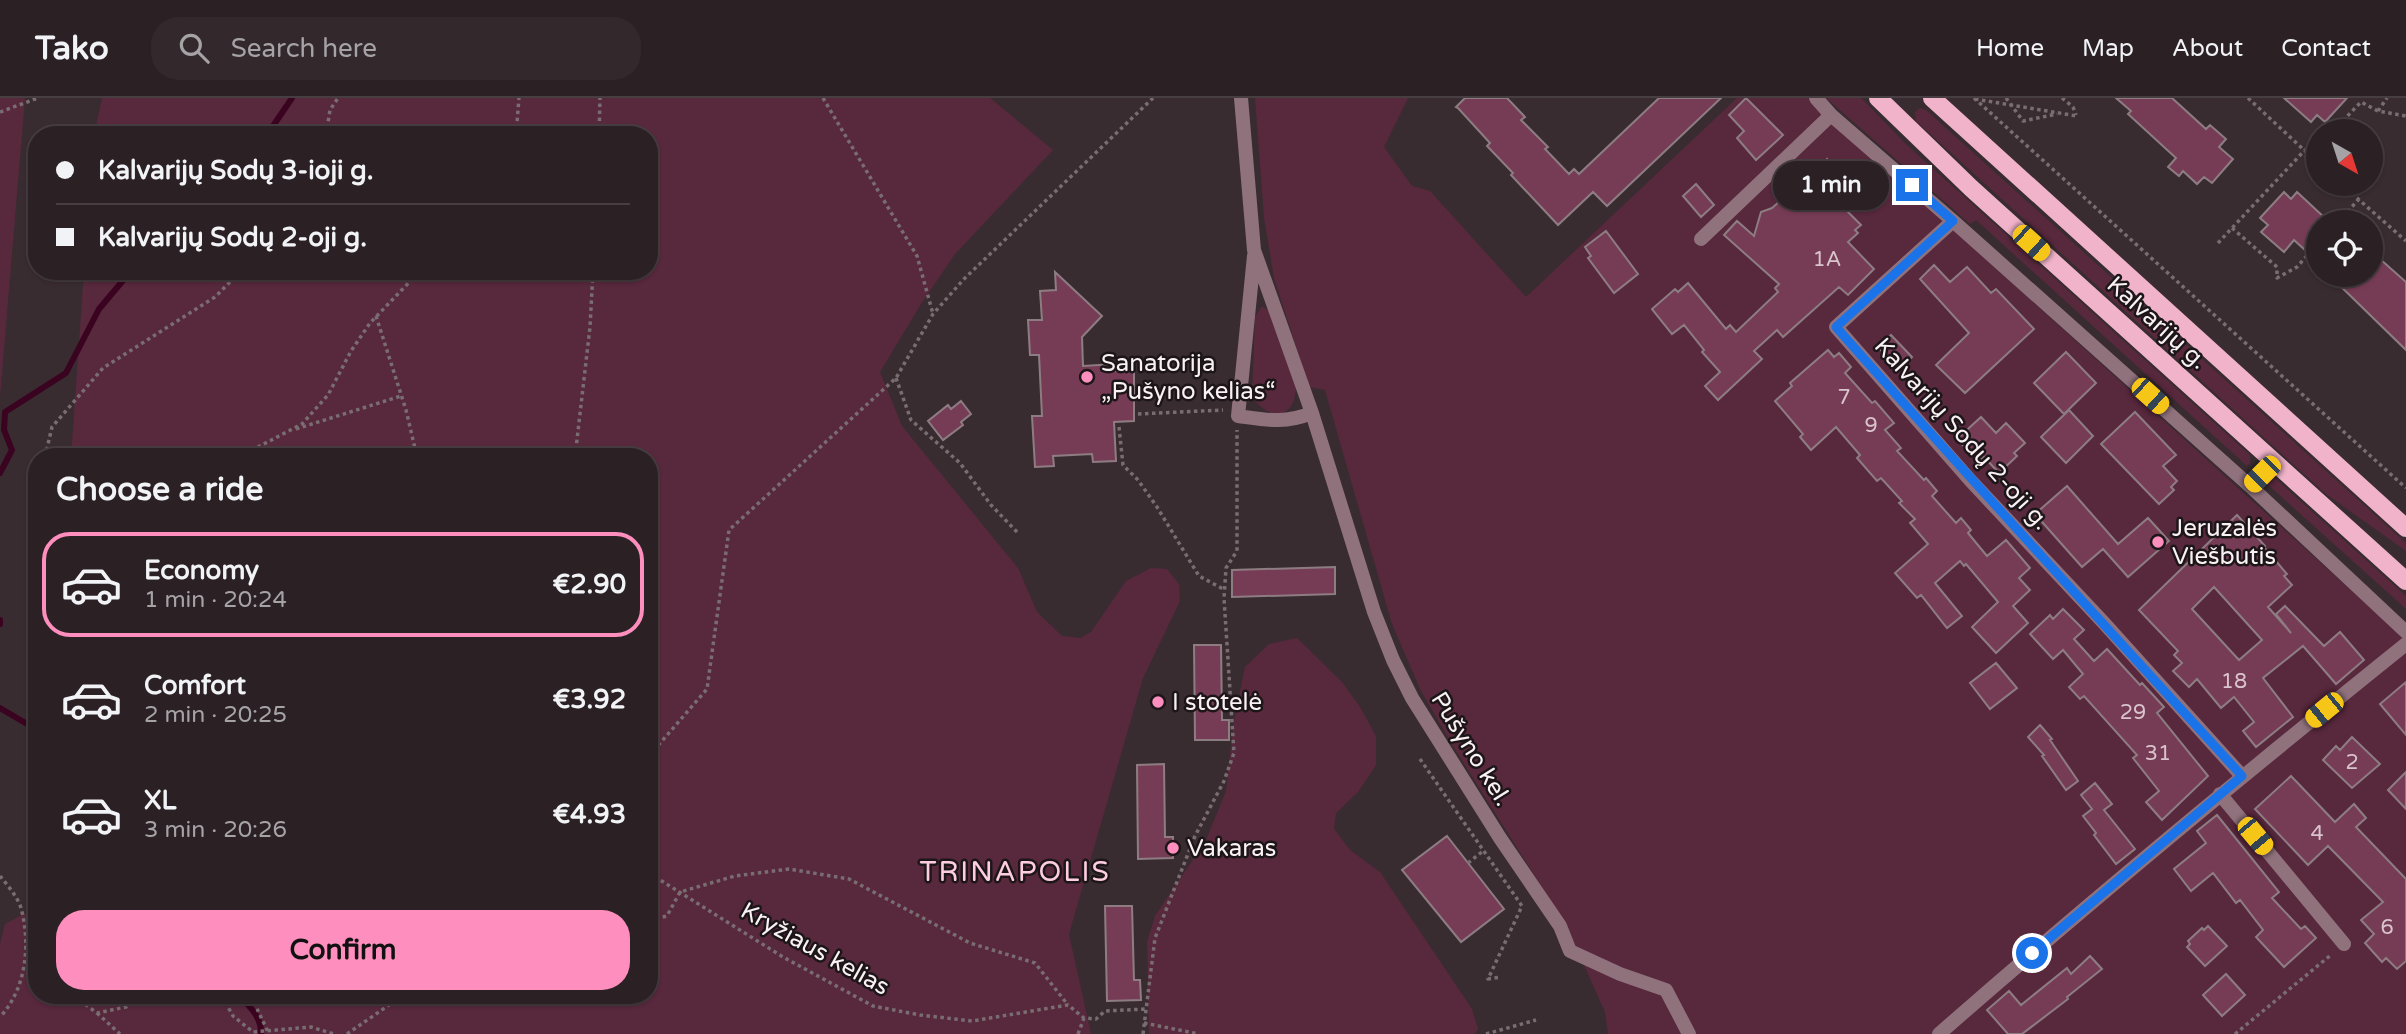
<!DOCTYPE html>
<meta charset="utf-8">
<style>
:root{--surface:#2b2125;--page:#33292d;--text:#f1f3f6;--muted:#a6a3a7;--line:#473e42;--accent:#fe8ebd}
body{margin:0;font-family:"Varela Round",sans-serif;background:var(--page);color:var(--text);height:100vh;display:flex;flex-direction:column;font-size:26px;white-space:nowrap}
*{box-sizing:border-box;margin:0}
p{font-size:23px;color:var(--muted)}
.icon{flex:none;width:38px;height:38px;fill:none;stroke:currentColor;stroke-width:2;stroke-linecap:round;stroke-linejoin:round}
.map{position:relative;flex:1;overflow:hidden}
.side{position:absolute;left:28px;top:350px;width:630px;height:556px;display:flex;flex-direction:column;background:var(--surface);border-radius:28px;box-shadow:0 2px 5px #0004,0 0 0 2px var(--line)}
.side>*{flex:none}
.hud{position:absolute;left:28px;top:28px;width:630px;height:154px;border-radius:28px;box-shadow:0 2px 5px #0004,0 0 0 2px var(--line);display:grid;align-content:center;height:154px;padding:0 28px;background:var(--surface)}
.needle{width:46px;rotate:141deg}
.tools{position:absolute;left:2306px;top:21px;display:grid;gap:14px}
.tools a{display:grid;place-items:center;width:77px;height:77px;border-radius:50%;background:var(--surface);box-shadow:0 2px 5px #0004,0 0 0 2px var(--line);font-size:35px}
.end{position:absolute;width:32px;height:32px;margin:-16px;border:9px solid #1a73e8;background:#fff;box-shadow:0 0 0 4px #fff}
.from{border-radius:50%}
.bubble{position:absolute;height:49px;border-radius:24px;background:var(--surface);box-shadow:0 2px 5px #0004,0 0 0 2px var(--line);font-size:23px;font-weight:700;line-height:49px;text-align:center}
.car{position:absolute;width:21px;height:42px;margin:-21px -10px;border-radius:9px;box-shadow:0 0 5px 2px #0007;background:linear-gradient(#f5c518 24%,#345 0 40%,#f5c518 0 76%,#345 0 86%,#f5c518 0)}
.hud b{display:flex;align-items:center;gap:24px;height:66px;font-size:26px}
.hud b+b{border-top:2px solid var(--line)}
.hud i{width:18px;height:18px;background:var(--text)}
ul{padding:0;list-style:none}
li{display:flex;align-items:center;gap:21px;height:105px;margin:0 14px 10px;padding:0 14px;border:4px solid transparent;border-radius:28px}
li div{flex:1}
li b{display:block;font-size:26px}
li em{font-style:normal;font-weight:700}
li.active{border-color:var(--accent)}
li>.icon{width:63px;height:63px;stroke-width:1.5}
h2{padding:0 28px;font-size:32px;line-height:84px}
.action{display:flex;gap:14px;margin-top:auto;padding:14px 28px}
.action a{flex:1;height:80px;border-radius:28px;background:var(--accent);color:#111;font-size:28px;font-weight:700;line-height:80px;text-align:center}
header{display:flex;align-items:center;gap:42px;box-sizing:border-box;height:98px;padding:0 35px;background:var(--surface);border-bottom:2px solid var(--line)}
header strong{font-size:33px}
nav{display:flex;gap:38px;margin-inline-start:auto;font-size:24px}
.search{width:490px;height:63px;background:var(--page);display:flex;align-items:center;gap:18px;box-sizing:border-box;padding:0 24px;border-radius:28px;color:var(--muted);font-size:26px}
.map>svg:first-child{display:block}
.green{fill:#58283d}
.lines{fill:none;stroke-linecap:round;stroke-linejoin:round}
.stream{stroke:#3a0320;stroke-width:6}
.building{fill:#773c55;stroke:#8d7d83;stroke-width:2;fill-rule:evenodd}
.path{stroke:#796d71;stroke-width:3.5;stroke-dasharray:3.5 3.5;stroke-linecap:butt}
.minor{stroke:#90727d;stroke-width:14}
.primary{stroke:#f0b3ca;stroke-width:18}
.route{stroke:#1a73e8;stroke-width:9}
.poi-dot{fill:#fe8ebd;stroke:#1c1619;stroke-width:2.5}
.labels{text-anchor:middle;dominant-baseline:central;stroke-width:5;stroke-linejoin:round;paint-order:stroke}
.number-label{font-size:21px;fill:#d9c4cc}
.street-label{font-size:24px;fill:#faf1f4;stroke:#1c1619}
.poi-label{font-size:24px;fill:#faf1f4;stroke:#1c1619;text-anchor:start}
.quarter-label{font-size:28px;letter-spacing:2px;fill:#fecddf;stroke:#1c1619}
</style>
<header>
<strong>Tako</strong>
<div class="search"><svg class="icon" aria-label="search" viewBox="0 0 24 24"><circle cx="10" cy="10" r="6"/><path d="M15 15l6 6"/></svg>Search here</div>
<nav><a>Home</a><a>Map</a><a>About</a><a>Contact</a></nav>
</header>
<div class="map">
<svg width="2406" height="936" viewBox="0 0 2406 936">
<rect width="100%" height="100%" fill="#392c31"/>
<path class="green" d="M0 0H25L0 299Z
M102 0H990L1053 52 955 156 921 206 880 274 902 328 1018 470 1037 514 1062 538 1081 540 1091 534 1126 483 1151 470 1167 471 1179 486 1180 503 1143 580 1069 836 1091 936H0V846L5 826 37 809V898H649V359H71L84 173H649V37H94Z
M1255 0H1408L1384 49 1412 88 1430 93 1526 199 1737 0H1812L1834 24 2406 542V936H1608L1605 914 1567 829 1453 648 1421 593 1392 526 1325 292 1309 289 1274 180 1264 120Z
M1826 0H1861L1907 47 2250 357V365L2247 368 1976 122 1970 126Z
M1920 10 1926 12 2406 445V453L2326 396 1916 23 1915 14Z
M1262 208 1271 214 1296 290C1294 323 1268 323 1252 298L1255 219Z
M2272 380 2276 381 2406 498V511L2265 384Z
M1297 540 1342 584 1360 609 1376 638V667L1358 694 1336 715 1334 731 1350 752 1380 774 1472 911 1478 931 1475 936H1149L1147 844 1155 818 1206 742 1226 693 1234 623 1245 569 1269 546Z"/>
<g class="lines">
<path class="stream" d="M263 37 273 28 292 0
M0 375 12 352 4 332 5 314 66 275 99 211 131 173
M0 522V526
M0 610 34 630 37 687
M239 898C250 908 262 920 261 936"/>
</g>
<path class="building" d="M1465 0H1507L1525 19 1521 22 1548 49 1545 51 1569 76 1574 71 1579 76 1659 0H1721L1607 108 1593 94 1558 127 1511 77 1513 75 1487 48 1490 45 1458 10 1456 9Z
M1746 0 1783 37 1756 62 1737 40 1744 33 1729 17Z
M2116 0H2172L2206 31 2210 27 2226 41 2219 49 2233 61 2212 85 2204 79 2197 86 2183 73 2179 78 2168 69 2176 60 2128 16 2131 13Z
M2284 0H2347L2325 24 2317 17 2311 24Z
M1827 61 1859 91 1843 109 1861 127 1855 132 1858 135 1848 144 1874 171 1848 197 1839 189 1783 239 1777 232 1754 253 1762 261 1718 302 1705 288 1720 274 1702 254 1704 252 1684 227 1672 236 1652 211 1675 191 1678 194 1688 185 1726 231 1730 227 1736 234 1778 194 1775 190 1779 186 1724 137 1737 123 1754 138 1761 114 1772 110 1796 89 1799 92Z
M1696 86 1714 107 1701 119 1683 98Z
M2284 94 2291 101 2297 94 2326 121 2323 124H2319V136L2305 152 2294 142 2284 154 2261 134 2268 127 2260 120Z
M1606 133 1638 176 1614 195 1588 160 1591 158 1585 149Z
M2371 153 2406 184V252L2329 177H2371Z
M1934 167 1950 184 1967 169 1991 195 1996 191 2034 231 1965 295 1936 267 1969 235 1920 181Z
M1055 174 1102 218 1082 239 1083 268 1115 266 1116 273 1134 272V323L1114 324 1116 363 1093 364 1092 356 1053 358 1054 368 1035 369 1032 318H1042L1039 257H1030L1028 222H1042L1040 193 1056 192Z
M1891 237 1912 259 1899 272 1878 249Z
M1828 252 1834 259 1839 255 1851 269 1845 275 1872 305 1875 303 1894 325 1885 332 1901 350 1897 353 1924 382 1926 380 1937 393 1932 398 1956 425 1961 420 1971 432 1968 435 1987 458 2006 442 2030 470 2019 480 2030 492 2013 508 2028 525 1996 555 1972 529 1998 504 1966 466 1964 468 1960 463 1935 485 1962 518 1947 530 1921 497 1917 500 1895 475 1928 446 1910 425 1915 421 1899 405 1902 403 1881 380 1877 383 1857 360 1860 357 1836 329 1811 352 1800 339 1803 336 1775 303 1792 288 1790 285Z
M2066 254 2096 285 2064 316 2034 285Z
M961 303 971 316 961 324 963 327 943 342 928 323 948 307 951 311Z
M2069 312 2093 338 2066 365 2041 339Z
M2135 314 2176 357 2163 368 2177 383 2171 389 2174 392 2159 406 2101 346Z
M1981 319 1996 335 2006 325 2025 345 2014 355 2017 358 1999 375 1984 359 1979 364 1957 341Z
M2067 388 2118 446 2148 420 2169 443 2128 479 2103 451 2082 469 2035 416Z
M2237 417 2265 448 2264 449 2287 476 2284 478 2292 487 2268 509 2291 535 2276 516 2285 508 2324 548 2340 534 2364 562 2336 586 2303 548 2263 580 2293 619 2256 649 2243 633 2254 624 2234 599 2221 610 2197 581 2189 589 2173 573 2182 565 2174 557 2178 553 2139 512ZM2214 489 2262 542 2239 562 2192 511Z
M1335 469V496L1232 499V472Z
M2063 511 2084 532 2074 541 2094 563 2107 551 2140 587 2142 585 2164 609 2157 615 2208 678 2162 722 2146 704 2159 693 2133 660 2137 657 2084 598 2080 601 2069 589 2083 576 2063 552 2053 561 2030 536 2050 517 2053 521Z
M1194 547H1221L1222 622H1229V642H1195Z
M1996 565 2017 590 1990 611 1970 585Z
M2406 584V637L2380 606Z
M2040 627 2052 641 2050 642 2078 683 2066 692 2042 658 2044 657 2028 639Z
M2352 639 2380 666 2352 690 2323 662 2336 648 2340 652Z
M1164 666 1165 739H1173V760L1138 761 1137 667Z
M2406 674V711L2388 692Z
M2291 678 2335 724 2354 706 2366 720 2356 729 2406 781V863L2397 871 2386 860 2382 864 2365 845 2374 836 2361 822 2383 804 2328 748 2308 767 2255 711Z
M2095 685 2112 706 2104 712 2135 751 2116 766 2094 737 2096 735 2083 718 2092 711 2081 697Z
M2217 717 2279 794 2272 800 2301 831 2305 828 2316 840 2284 869 2256 839 2263 832 2240 802 2236 805 2213 775 2191 793 2174 771 2206 745 2197 733Z
M1447 738 1504 811 1461 844 1402 772Z
M1105 808H1132L1134 882H1140L1141 902 1107 903Z
M2208 828 2227 848 2205 868 2187 849 2190 846 2188 843 2202 830 2204 832Z
M2090 858 2102 871 2067 899 2068 901 2022 936H2008L1987 912 2009 893 2021 907 2067 870 2071 876Z
M2226 876 2245 897 2222 918 2203 897Z"/>
<g class="lines">
<path class="path" d="M823 0 917 158 933 216
M1974 0 2406 390
M2006 0 2023 23 2057 16
M2062 0 2073 9 2076 17
M2248 0 2319 66
M1975 1 2077 18
M2378 13 2387 0
M0 14 38 0
M2333 33 2361 4 2378 13 2406 18
M326 37 330 12 338 0
M516 37 519 0
M599 37 600 0
M2341 86 2406 143
M2338 124 2359 101
M2232 130 2277 169V180L2297 169 2317 146
M2218 145 2304 53 2319 43
M376 218 406 312 417 359
M896 280 911 322 960 365 991 407 1018 435
M1138 316 1223 312
M1119 329 1123 367 1138 382 1157 409 1199 478 1225 492
M296 331 401 298
M45 359 52 329 103 270 215 199 241 173
M239 359 302 326 328 297 351 253 370 225 420 173
M575 359 590 229 593 173
M37 392C23 447 29 507 37 562
M649 658 707 591 729 432 896 280 933 216 964 181 1153 0
M1420 661 1522 808 1488 881 1501 879
M1468 765 1483 753
M649 775 783 859 873 908 920 917 972 923 1068 907 1084 920 1096 921 1105 913 1146 911
M0 778C8 788 17 798 21 810 31 847 26 891 0 919
M649 822 667 818 680 794 735 778 789 771 849 781 970 845 1035 865 1068 907
M26 847 37 859
M74 898 97 915 126 909 141 898
M222 898 233 918 253 934 311 929 334 936
M251 898 269 936
M97 915 120 936
M1144 925 1199 936
M347 936 402 898
M1078 936 1084 920
M1143 936 1155 840 1195 738 1224 683 1234 655 1224 500 1226 470 1237 453V332
M1486 936 1536 922
M2235 936 2332 856"/>
<path class="minor" d="M1241 0 1254 152 1312 315 1374 514 1393 562 1412 600 1500 740 1560 828 1570 853 1620 876 1666 892 1689 936
M1831 17 1953 123 1836 229 1970 382 2104 525 2242 678
M1953 123 2250 388
M1701 141 1831 17 1816 0
M1254 158 1238 318C1267 322 1284 326 1312 315
M2274 364 2250 388 2406 534
M2220 696 2344 846
M1939 936C2092 802 2248 673 2406 546"/>
<path class="primary" d="M1878 0 1971 90 2406 483
M1932 0 2406 430"/>
</g>
<g class="lines">
<path class="route" d="M1912 87 1953 123 1836 229C1969 380 2106 529 2242 678L2032 855"/>
</g>
<g class="poi-dot">
<circle cx="1087" cy="279" r="7"/>
<circle cx="2158" cy="444" r="7"/>
<circle cx="1158" cy="604" r="7"/>
<circle cx="1173" cy="750" r="7"/>
</g>
<g class="labels">
<g class="number-label">
<text x="1827" y="161">1A</text>
<text x="1844" y="299">7</text>
<text x="1871" y="327">9</text>
<text x="2234" y="583">18</text>
<text x="2133" y="614">29</text>
<text x="2158" y="655">31</text>
<text x="2352" y="664">2</text>
<text x="2317" y="735">4</text>
<text x="2387" y="829">6</text>
</g>
<g class="street-label">
<text transform="translate(2157 225) rotate(42)">Kalvarijų g.</text>
<text transform="translate(1962 336) rotate(48)">Kalvarijų Sodų 2-oji g.</text>
<text transform="translate(1471 651) rotate(58)">Pušyno kel.</text>
<text transform="translate(815 851) rotate(29)">Kryžiaus kelias</text>
</g>
<g class="poi-label">
<text x="1101" y="265">Sanatorija<tspan x="1101" dy="28">„Pušyno kelias“</tspan></text>
<text x="2172" y="430">Jeruzalės<tspan x="2172" dy="28">Viešbutis</tspan></text>
<text x="1172" y="604">I stotelė</text>
<text x="1187" y="750">Vakaras</text>
</g>
<g class="quarter-label">
<text x="1015" y="774">TRINAPOLIS</text>
</g>
</g>
</svg>
<div class="tools">
<a><svg class="needle" viewBox="-14 -14 28 28"><path d="M0-13l5 13h-10z" fill="#e53935"/><path d="M0 13l5-13h-10z" fill="#a6a3a7"/></svg></a>
<a><svg class="icon" aria-label="locate" viewBox="0 0 24 24"><circle cx="12" cy="12" r="6"/><path d="M12 2v4M12 18v4M2 12h4M18 12h4"/></svg></a>
</div>
<i class="end from" style="left:2032px;top:855px"></i>
<i class="end" style="left:1912px;top:87px"></i>
<div class="bubble" style="left:1773px;top:63px;width:116px">1 min</div>
<i class="car" style="left:2031px;top:145px;rotate:132deg"></i>
<i class="car" style="left:2150px;top:298px;rotate:132deg"></i>
<i class="car" style="left:2262px;top:376px;rotate:225deg"></i>
<i class="car" style="left:2324px;top:612px;rotate:231deg"></i>
<i class="car" style="left:2255px;top:738px;rotate:140deg"></i>
<div class="hud">
<b><i class="from"></i>Kalvarijų Sodų 3-ioji g.</b>
<b><i></i>Kalvarijų Sodų 2-oji g.</b>
</div>
<section class="side">
<h2>Choose a ride</h2>
<ul>
<li class="active"><svg class="icon" aria-label="car" viewBox="0 0 24 24"><path d="M5 17H2v-5l4-1 3-4h7l3 4 3 1v5h-3M9 17h6M6 11h13"/><circle cx="7" cy="17" r="2"/><circle cx="17" cy="17" r="2"/></svg><div><b>Economy</b><p>1 min · 20:24</p></div><em>€2.90</em></li>
<li><svg class="icon" aria-label="car" viewBox="0 0 24 24"><path d="M5 17H2v-5l4-1 3-4h7l3 4 3 1v5h-3M9 17h6M6 11h13"/><circle cx="7" cy="17" r="2"/><circle cx="17" cy="17" r="2"/></svg><div><b>Comfort</b><p>2 min · 20:25</p></div><em>€3.92</em></li>
<li><svg class="icon" aria-label="car" viewBox="0 0 24 24"><path d="M5 17H2v-5l4-1 3-4h7l3 4 3 1v5h-3M9 17h6M6 11h13"/><circle cx="7" cy="17" r="2"/><circle cx="17" cy="17" r="2"/></svg><div><b>XL</b><p>3 min · 20:26</p></div><em>€4.93</em></li>
</ul>
<div class="action"><a>Confirm</a></div>
</section>
</div>
